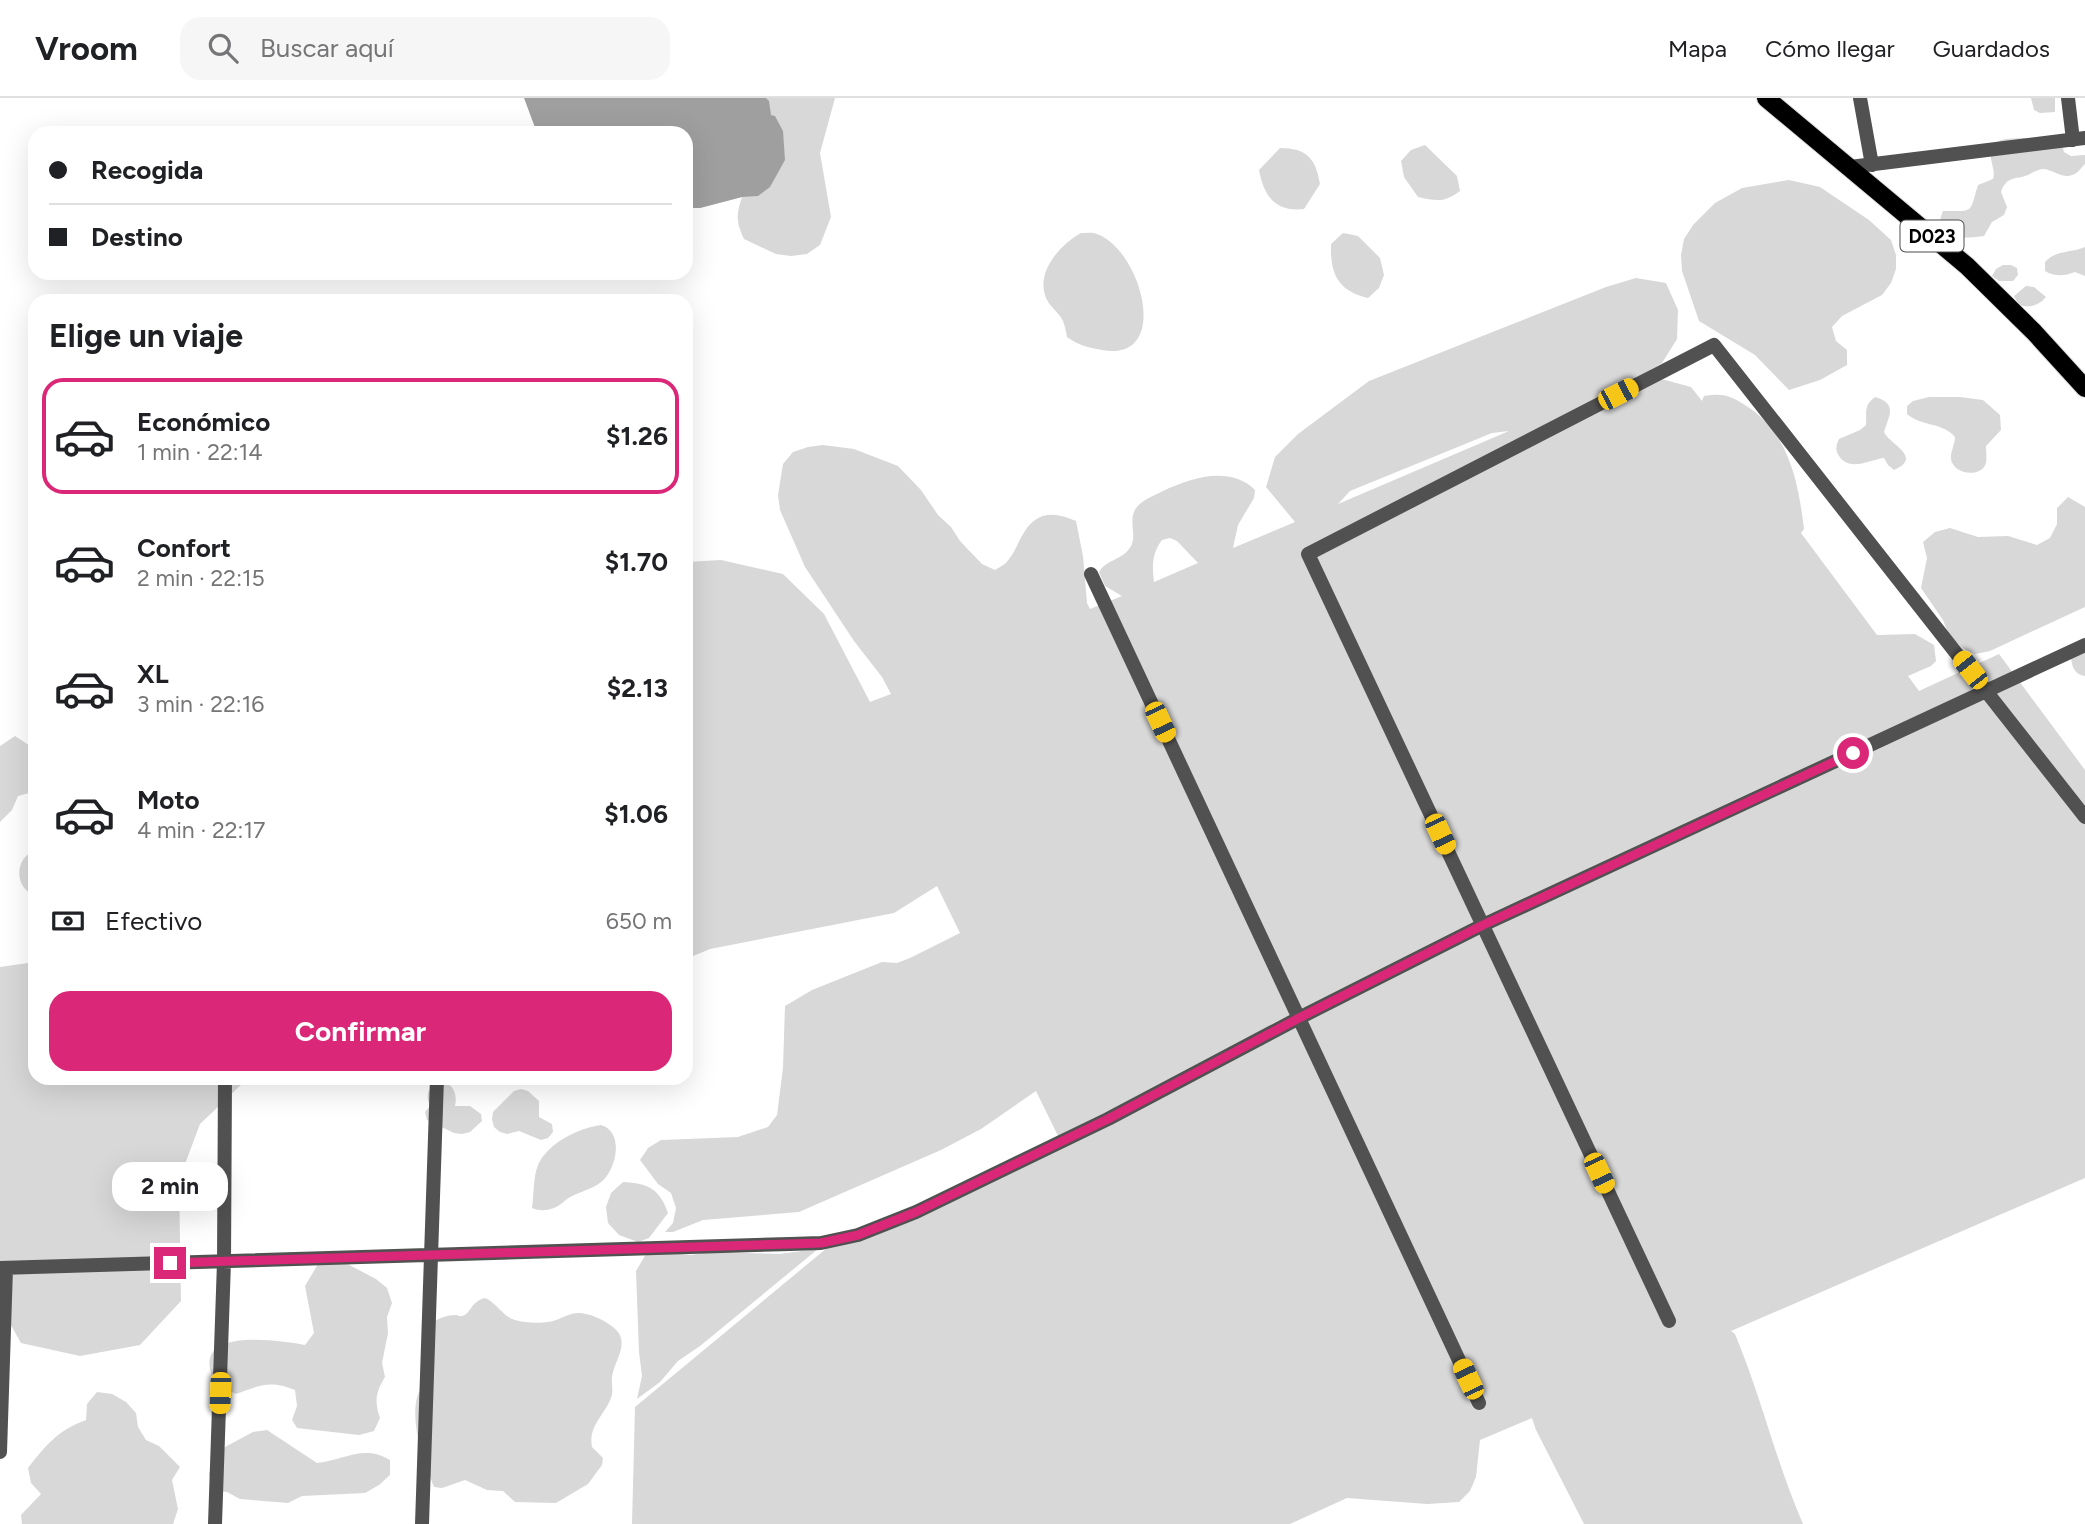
<!DOCTYPE html>
<html lang="es">
<meta charset="utf-8">
<style>
:root{--surface:#fff;--page:#f6f6f6;--text:#202124;--muted:#757577;--line:#e0e0e0;--accent:#db2777}
body{margin:0;font-family:Figtree,sans-serif;background:var(--page);color:var(--text);height:100vh;display:flex;flex-direction:column;font-size:26px;white-space:nowrap}
*{box-sizing:border-box;margin:0}
p{font-size:23px;color:var(--muted)}
.icon{flex:none;width:38px;height:38px;fill:none;stroke:currentColor;stroke-width:2;stroke-linecap:round;stroke-linejoin:round}
.map{position:relative;flex:1;overflow:hidden}
.panel{position:absolute;left:28px;top:196px;width:665px;height:791px;display:flex;flex-direction:column;background:var(--surface);border-radius:21px;box-shadow:0 7px 28px #0002}
.panel>*{flex:none}
.guide{position:absolute;left:28px;top:28px;width:665px;height:154px;border-radius:21px;box-shadow:0 7px 28px #0002;display:grid;align-content:center;height:154px;padding:0 21px;background:var(--surface)}
.end{position:absolute;width:32px;height:32px;margin:-16px;border:9px solid #db2777;background:#fff;box-shadow:0 0 0 4px #fff}
.from{border-radius:50%}
.bubble{position:absolute;height:49px;border-radius:21px;background:var(--surface);box-shadow:0 7px 28px #0002;font-size:23px;font-weight:700;line-height:49px;text-align:center}
.car{position:absolute;width:21px;height:42px;margin:-21px -10px;border-radius:9px;box-shadow:0 0 5px 2px #0007;background:linear-gradient(#f5c518 24%,#345 0 40%,#f5c518 0 76%,#345 0 86%,#f5c518 0)}
.guide b{display:flex;align-items:center;gap:24px;height:66px;font-size:26px}
.guide b+b{border-top:2px solid var(--line)}
.guide i{width:18px;height:18px;background:var(--text)}
ul{padding:0;list-style:none}
li{display:flex;align-items:center;gap:21px;height:116px;margin:0 14px 10px;padding:0 7px;border:4px solid transparent;border-radius:21px}
li div{flex:1}
li b{display:block;font-size:26px}
li em{font-style:normal;font-weight:700}
li.current{border-color:var(--accent)}
li>.icon{width:63px;height:63px;stroke-width:1.5}
h2{padding:0 21px;font-size:32px;line-height:84px}
.pay{display:flex;align-items:center;gap:18px;height:77px;padding:0 21px;font-size:26px}
.pay p{margin-inline-start:auto}
.primary-button{display:flex;gap:14px;margin-top:auto;padding:14px 21px}
.primary-button a{flex:1;height:80px;border-radius:21px;background:var(--accent);color:#fff;font-size:28px;font-weight:700;line-height:80px;text-align:center}
header{display:flex;align-items:center;gap:42px;box-sizing:border-box;height:98px;padding:0 35px;background:var(--surface);border-bottom:2px solid var(--line)}
header strong{font-size:33px}
nav{display:flex;gap:38px;margin-inline-start:auto;font-size:24px}
.search{width:490px;height:63px;background:var(--page);display:flex;align-items:center;gap:18px;box-sizing:border-box;padding:0 24px;border-radius:21px;color:var(--muted);font-size:26px}
.map>svg:first-child{display:block}
.green{fill:#d8d8d8;fill-rule:evenodd}
.water{fill:#9f9f9f}
.lines{fill:none;stroke-linecap:round;stroke-linejoin:round}
.primary-casing{stroke:#dbdbdb;stroke-width:20}
.minor{stroke:#515151;stroke-width:14}
.primary{stroke:#000;stroke-width:18}
.route{stroke:#db2777;stroke-width:9}
.labels{text-anchor:middle;dominant-baseline:central;stroke-width:7;stroke-linejoin:round;paint-order:stroke}
.shield{fill:#fff;stroke:#4c4c4c;stroke-width:2}
.shield-label{font-size:19px;font-weight:bold;fill:#000}
</style>
<header>
<strong>Vroom</strong>
<div class="search"><svg class="icon" aria-label="search" viewBox="0 0 24 24"><circle cx="10" cy="10" r="6"/><path d="M15 15l6 6"/></svg>Buscar aquí</div>
<nav><a>Mapa</a><a>Cómo llegar</a><a>Guardados</a></nav>
</header>
<div class="map">
<svg width="2085" height="1426" viewBox="0 0 2085 1426">
<rect width="100%" height="100%" fill="#fff"/>
<path class="green" d="M725 0H835L820 55 831 119 820 147 807 156 791 158 776 156 744 141C736 124 736 117 742 99L700 110H686V43Z
M2031 0H2055V14L2040 15 2034 12Z
M2024 40 2048 41 2062 47 2064 54 2071 58 2085 57V66C2081 70 2077 76 2072 77 2063 81 2053 72 2044 71 2038 71 2034 74 2028 77 2016 82 2007 77 2001 94L2007 109 2004 117 1992 124 1984 138C1965 141 1930 143 1943 113 1975 113 1969 116 1978 87L1993 81C1995 74 1993 72 1992 65 1985 39 2006 41 2024 40Z
M1425 47 1457 78 1460 93C1444 105 1437 103 1418 99L1404 79 1401 63 1411 52Z
M1280 50C1307 50 1316 61 1320 86L1304 111C1276 114 1264 99 1259 72Z
M1789 82 1820 89 1869 122 1891 142 1896 157V171L1891 185 1882 197 1842 218 1832 229 1836 243 1847 252V267L1820 282 1789 292 1755 257 1699 223 1682 173 1681 157 1684 141 1693 127 1715 105 1742 90Z
M1081 135C1086 135 1093 134 1097 136 1142 152 1172 265 1102 252 1087 249 1080 248 1067 239 1066 234 1065 228 1063 223 1059 214 1048 208 1045 197 1037 172 1061 146 1081 135Z
M1343 135 1358 138 1380 160 1384 177 1379 190 1368 200C1338 193 1330 176 1331 146Z
M2085 149V178L2075 174C2065 178 2055 179 2045 173V164C2056 152 2071 155 2085 149Z
M2003 167H2011L2017 170 2018 177 2013 183H1999L1992 178 1996 171Z
M1636 180 1666 185 1678 212 1677 241 1662 265 1643 276 1691 289 1702 303 1704 298C1722 295 1729 297 1745 307 1789 335 1798 382 1804 431L1801 435 1877 537 1915 536 1934 547 1936 563 1931 568 1908 578 1919 593 1999 556 2085 672V1080L1731 1233 1735 1236C1761 1298 1776 1364 1803 1426H1584L1536 1332 1532 1320 1480 1342 1476 1379 1470 1393 1459 1404 1427 1406 1347 1400 1290 1426H632L635 1309 839 1140 927 1107 1060 1042 1036 993 981 1031 941 1052 799 1114 703 1122 673 1134H665L673 1125 676 1110 671 1095 658 1086 640 1062 648 1050 661 1042 738 1039 768 1029 777 1017 783 970 785 908 812 892 882 864 897 865 910 860 960 835 937 788 894 815 710 851 686 861V464L721 462 783 476 824 516 870 604 891 596 882 579 854 543 805 469 780 412 778 397 783 366 793 354 808 349 823 347 854 351 898 368 921 392 938 417 951 429 960 443 982 466 995 472C1000 469 1006 466 1009 461 1015 454 1018 444 1023 436 1036 413 1054 413 1076 423L1083 458 1087 505 1090 511 1122 498 1105 488 1099 474C1106 462 1121 462 1129 451 1139 440 1127 423 1136 410 1143 401 1154 398 1163 393 1191 380 1230 367 1255 392L1254 400 1238 427 1233 450 1295 424 1266 389 1275 359 1298 336 1369 283 1606 189ZM1509 333 1338 406 1350 393 1492 335ZM1170 440 1177 443 1198 465 1154 484C1152 468 1152 455 1162 442Z
M2026 188 2034 189 2046 199C2038 208 2030 210 2019 207L2014 198Z
M1875 299C1898 306 1889 317 1884 334 1889 346 1924 359 1894 372L1888 367 1884 360C1869 362 1850 374 1839 358 1835 352 1836 348 1839 341L1860 332 1866 327C1867 314 1863 308 1875 299Z
M1929 299H1960L1983 302 2000 317 2001 332 1986 348C1986 354 1987 360 1986 365 1981 381 1953 376 1951 361 1950 355 1955 346 1955 339 1943 324 1922 329 1907 316V308L1913 303Z
M2068 399 2085 409V509L1990 553 1975 556 1961 549 1949 537 1943 522 1921 490 1927 460 1923 444 1935 434 1950 430 1978 439 2008 438 2037 447 2050 440 2057 426V410Z
M2085 554V578C2075 577 2072 569 2071 560Z
M15 638 35 651V691L33 694 18 698 12 712 0 724V648Z
M35 753V797C14 791 14 759 35 753Z
M35 864V980H277L243 985 200 1026 179 1082 181 1203 140 1247 80 1258 21 1245 0 1208V869Z
M438 983C452 984 458 994 455 1008H470L481 1016 482 1023 470 1034 462 1036 454 1035 427 1022 425 1014 430 1008C425 997 428 990 438 983Z
M521 991 528 993 539 1003V1019L552 1026 553 1034 548 1040 541 1042 519 1033 507 1036 500 1034 494 1029 492 1021 493 1014 514 993Z
M601 1027C623 1034 617 1065 606 1079 597 1091 579 1093 567 1101 563 1104 559 1108 554 1110 546 1113 539 1113 532 1110 534 1097 533 1079 538 1067 548 1045 578 1030 601 1027Z
M623 1084C648 1085 660 1091 668 1115L649 1140 638 1144 619 1137 608 1125 606 1109 611 1095Z
M818 1151 700 1248 678 1263 660 1284 637 1301 642 1278 639 1254 636 1173 646 1156 656 1154 691 1157 709 1154 779 1156Z
M336 1160 376 1181 387 1190 392 1205 387 1219 388 1235 382 1265 385 1279C376 1294 374 1303 380 1320L374 1333 359 1337 297 1330 292 1322 297 1308 295 1292C270 1282 261 1287 236 1296 224 1290 213 1285 210 1271 202 1230 282 1243 305 1247L314 1235 305 1188 321 1161Z
M485 1200C497 1205 502 1218 515 1222 525 1225 542 1226 553 1223 561 1221 569 1215 578 1215 590 1215 604 1222 613 1229 632 1244 614 1262 612 1279 611 1286 614 1293 611 1300 604 1318 588 1328 592 1349L603 1360 602 1367 588 1386 556 1405 515 1404 503 1393 487 1392 465 1382 442 1390 434 1389C424 1363 412 1332 416 1304 418 1291 428 1281 430 1268 432 1254 432 1238 433 1224 440 1220 447 1217 456 1217 458 1217 460 1219 462 1218 471 1216 470 1204 485 1200Z
M97 1294 112 1296 126 1304 136 1315 138 1329 146 1342 159 1348 180 1369 172 1382 178 1411 173 1426H22L21 1417 41 1396 31 1385 28 1370C46 1347 58 1332 86 1322L87 1306Z
M267 1332 317 1365C345 1362 363 1346 390 1362V1377L379 1387 365 1395 302 1398 288 1405 240 1401 227 1394 212 1392 209 1375 225 1349 253 1334Z"/>
<path class="water" d="M524 0H766L769 3 771 17 775 18 783 33 785 62 770 89 758 98 742 99 700 110H686V35H537Z"/>
<g class="lines">
<g class="primary-casing">
<path id="primary" d="M1766 0 1967 168 2034 234 2085 290"/>
</g>
<path class="minor" d="M1860 0 1872 67
M2068 0 2073 42
M1850 69 2085 40
M1091 476 1479 1305
M0 1170 790 1146 821 1145 858 1137 916 1114 1108 1021 1299 920 1483 827 2085 547
M1669 1223 1308 456 1714 247 2085 719
M0 1354 6 1170
M215 1426 224 1164 225 980
M422 1426 437 980"/>
<use href="#primary" class="primary"/>
</g>
<g class="lines">
<path class="route" d="M170 1165 790 1146 821 1145 858 1137 916 1114 1108 1021 1299 920 1483 827 1853 655"/>
</g>
<g class="labels">
<rect class="shield" x="1900.5" y="122.5" width="63" height="31" rx="5"/>
<g class="shield-label">
<text x="1932" y="138">D023</text>
</g>
</g>
</svg>
<i class="end from" style="left:1853px;top:655px"></i>
<i class="end" style="left:170px;top:1165px"></i>
<div class="bubble" style="left:112px;top:1064px;width:116px">2 min</div>
<i class="car" style="left:1618px;top:296px;rotate:63deg"></i>
<i class="car" style="left:1970px;top:572px;rotate:322deg"></i>
<i class="car" style="left:1160px;top:624px;rotate:155deg"></i>
<i class="car" style="left:1440px;top:736px;rotate:155deg"></i>
<i class="car" style="left:1599px;top:1075px;rotate:155deg"></i>
<i class="car" style="left:1468px;top:1281px;rotate:335deg"></i>
<i class="car" style="left:220px;top:1295px;rotate:182deg"></i>
<div class="guide">
<b><i class="from"></i>Recogida</b>
<b><i></i>Destino</b>
</div>
<section class="panel">
<h2>Elige un viaje</h2>
<ul>
<li class="current"><svg class="icon" aria-label="car" viewBox="0 0 24 24"><path d="M5 17H2v-5l4-1 3-4h7l3 4 3 1v5h-3M9 17h6M6 11h13"/><circle cx="7" cy="17" r="2"/><circle cx="17" cy="17" r="2"/></svg><div><b>Económico</b><p>1 min · 22:14</p></div><em>$1.26</em></li>
<li><svg class="icon" aria-label="car" viewBox="0 0 24 24"><path d="M5 17H2v-5l4-1 3-4h7l3 4 3 1v5h-3M9 17h6M6 11h13"/><circle cx="7" cy="17" r="2"/><circle cx="17" cy="17" r="2"/></svg><div><b>Confort</b><p>2 min · 22:15</p></div><em>$1.70</em></li>
<li><svg class="icon" aria-label="car" viewBox="0 0 24 24"><path d="M5 17H2v-5l4-1 3-4h7l3 4 3 1v5h-3M9 17h6M6 11h13"/><circle cx="7" cy="17" r="2"/><circle cx="17" cy="17" r="2"/></svg><div><b>XL</b><p>3 min · 22:16</p></div><em>$2.13</em></li>
<li><svg class="icon" aria-label="car" viewBox="0 0 24 24"><path d="M5 17H2v-5l4-1 3-4h7l3 4 3 1v5h-3M9 17h6M6 11h13"/><circle cx="7" cy="17" r="2"/><circle cx="17" cy="17" r="2"/></svg><div><b>Moto</b><p>4 min · 22:17</p></div><em>$1.06</em></li>
</ul>
<div class="pay"><svg class="icon" aria-label="cash" viewBox="0 0 24 24"><path d="M3 7h18v10H3z"/><circle cx="12" cy="12" r="2"/></svg>Efectivo<p>650 m</p></div>
<div class="primary-button"><a>Confirmar</a></div>
</section>
</div>
